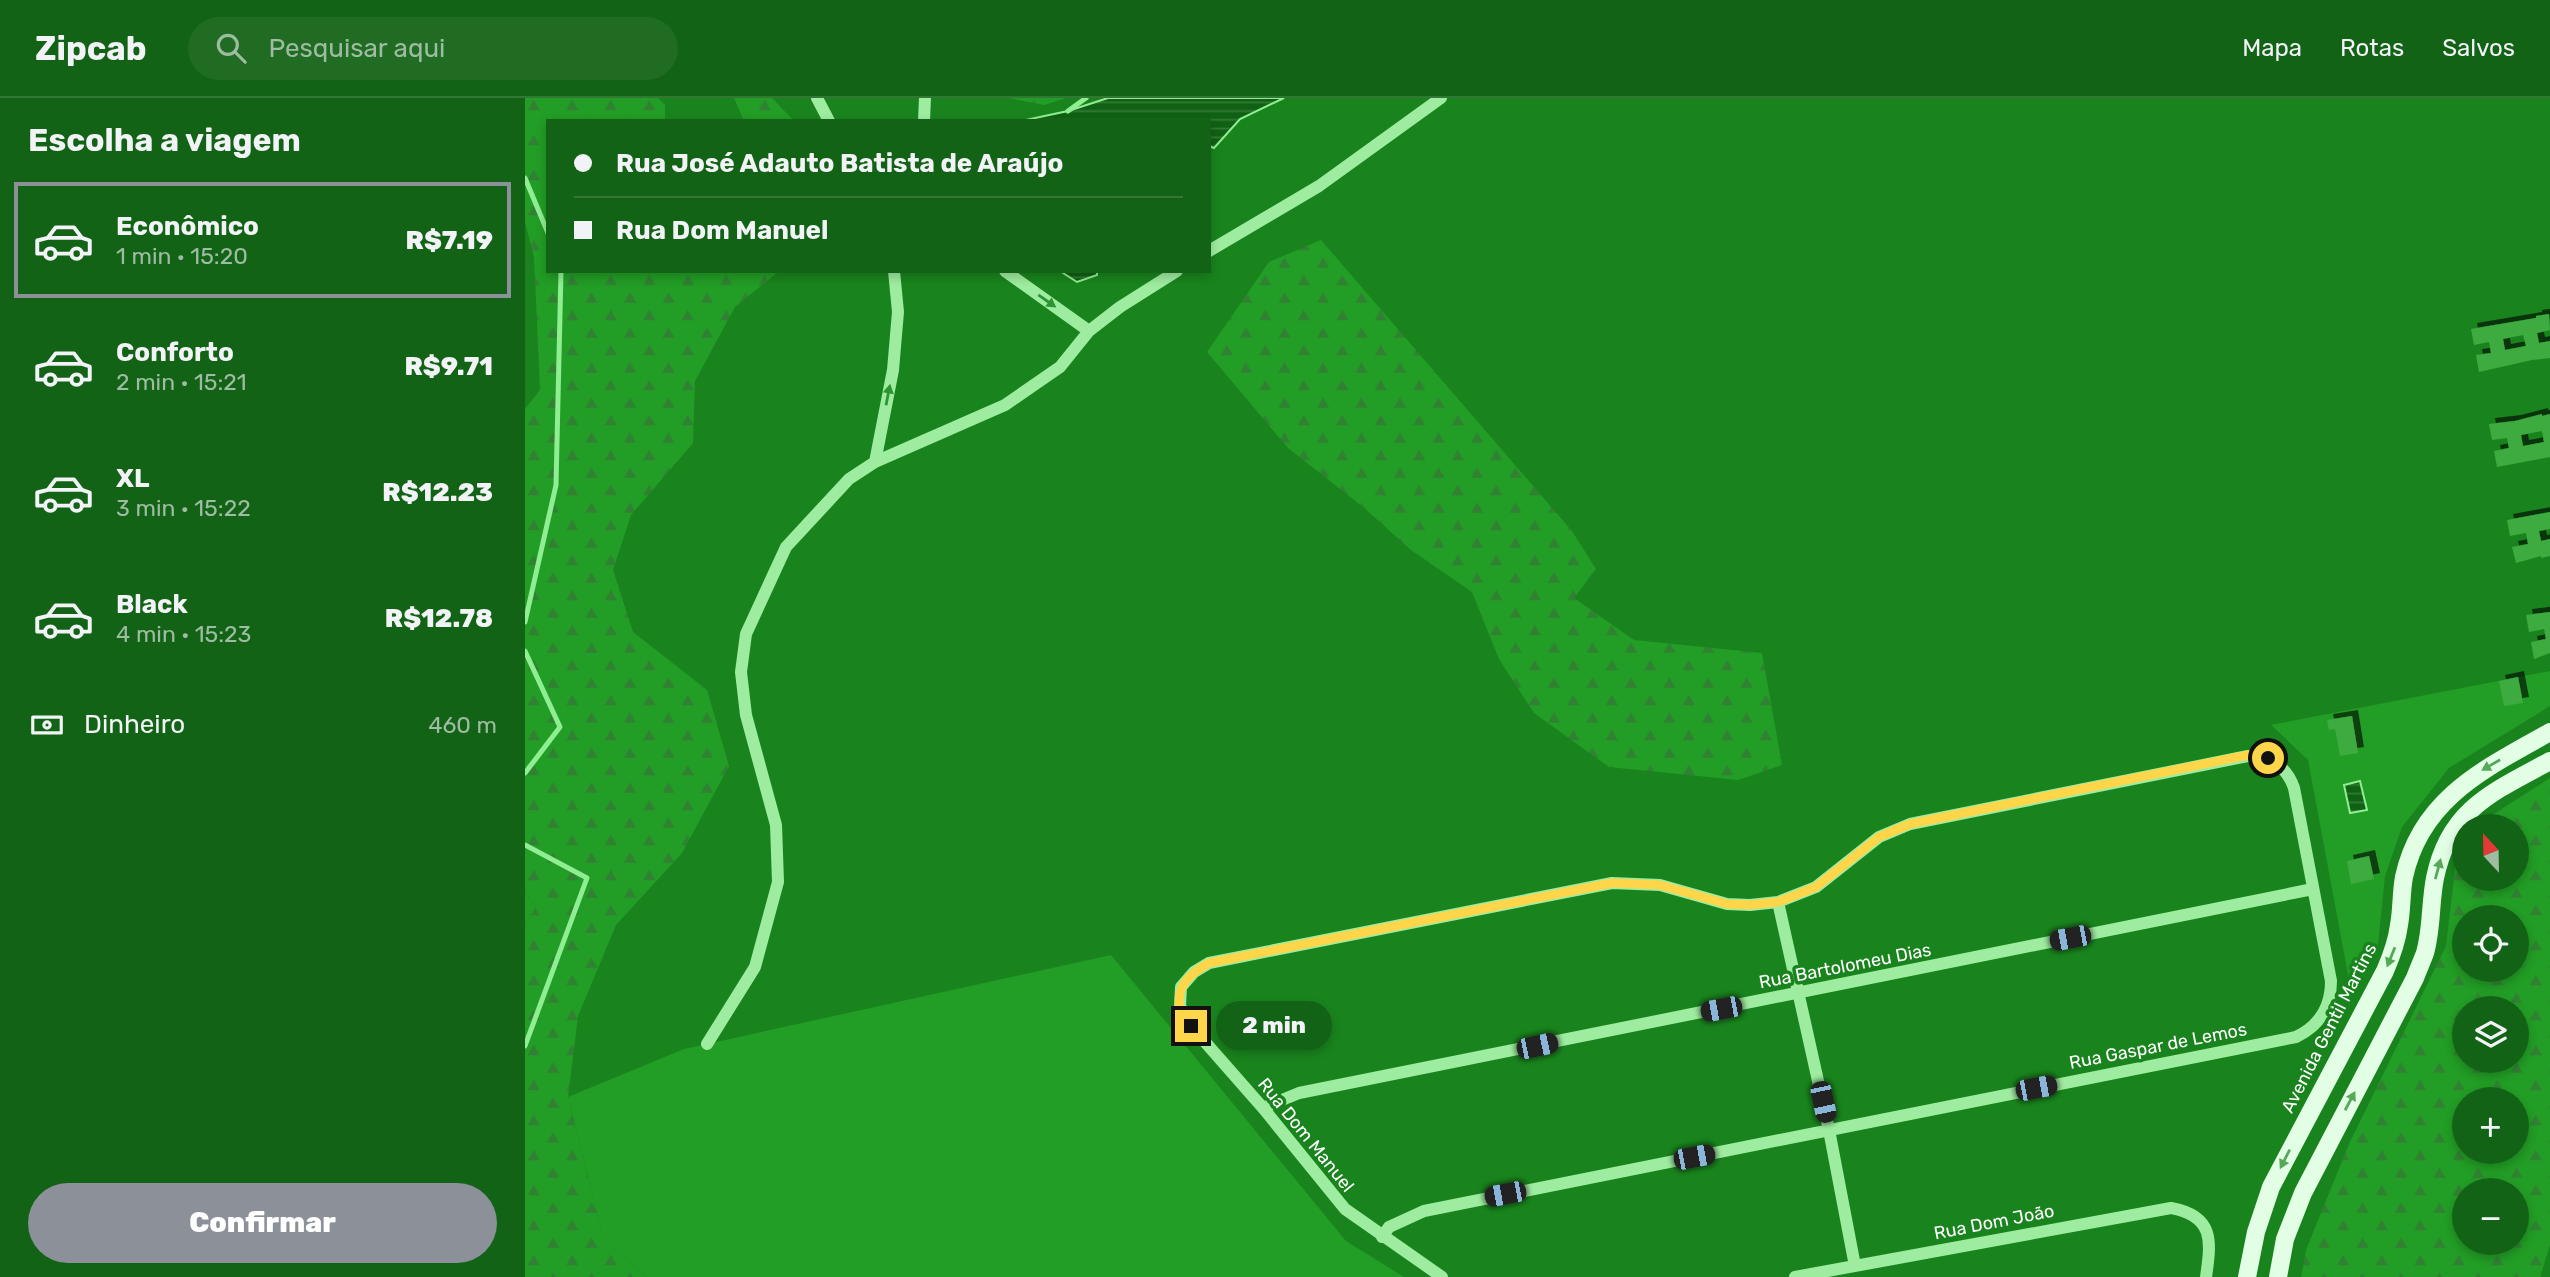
<!DOCTYPE html>
<html lang="pt">
<meta charset="utf-8">
<style>
:root{--surface:#136316;--page:#206c23;--text:#f1f3f6;--muted:#9dbca1;--line:#327735;--accent:#8c9099}
body{margin:0;font-family:Rubik,sans-serif;background:var(--page);color:var(--text);height:100vh;display:flex;flex-direction:column;font-size:26px;white-space:nowrap}
*{box-sizing:border-box;margin:0}
p{font-size:23px;color:var(--muted)}
.icon{flex:none;width:38px;height:38px;fill:none;stroke:currentColor;stroke-width:2;stroke-linecap:round;stroke-linejoin:round}
.map{position:relative;flex:1;overflow:hidden}
.sheet{display:flex;flex-direction:column;background:var(--surface);width:525px}
.sheet>*{flex:none}
.banner{position:absolute;left:21px;top:21px;width:665px;height:154px;border-radius:0px;box-shadow:0 4px 10px #0003;display:grid;align-content:center;height:154px;padding:0 28px;background:var(--surface)}
.needle{width:46px;rotate:338deg}
.buttons{position:absolute;left:1927px;top:716px;display:grid;gap:14px}
.buttons a{display:grid;place-items:center;width:77px;height:77px;border-radius:50%;background:var(--surface);box-shadow:0 4px 10px #0003;font-size:35px}
.end{position:absolute;width:32px;height:32px;margin:-16px;border:9px solid #ffd54a;background:#111;box-shadow:0 0 0 4px #111}
.from{border-radius:50%}
.bubble{position:absolute;height:49px;border-radius:24px;background:var(--surface);box-shadow:0 4px 10px #0003;font-size:23px;font-weight:800;line-height:49px;text-align:center}
.car{position:absolute;width:21px;height:42px;margin:-21px -10px;border-radius:9px;box-shadow:0 0 5px 2px #0007;background:linear-gradient(#222 24%,#8ab4d8 0 40%,#222 0 76%,#8ab4d8 0 86%,#222 0)}
.banner b{display:flex;align-items:center;gap:24px;height:66px;font-size:26px}
.banner b+b{border-top:2px solid var(--line)}
.banner i{width:18px;height:18px;background:var(--text)}
ul{padding:0;list-style:none}
li{display:flex;align-items:center;gap:21px;height:116px;margin:0 14px 10px;padding:0 14px;border:4px solid transparent;border-radius:0px}
li div{flex:1}
li b{display:block;font-size:26px}
li em{font-style:normal;font-weight:800}
li.active{border-color:var(--accent)}
li>.icon{width:63px;height:63px;stroke-width:1.5}
h2{padding:0 28px;font-size:32px;line-height:84px}
.pay{display:flex;align-items:center;gap:18px;height:77px;padding:0 28px;font-size:26px}
.pay p{margin-inline-start:auto}
.cta{display:flex;gap:14px;margin-top:auto;padding:14px 28px}
.cta a{flex:1;height:80px;border-radius:42px;background:var(--accent);color:#fff;font-size:28px;font-weight:800;line-height:80px;text-align:center}
header{display:flex;align-items:center;gap:42px;box-sizing:border-box;height:98px;padding:0 35px;background:var(--surface);border-bottom:2px solid var(--line)}
header strong{font-size:33px}
nav{display:flex;gap:38px;margin-inline-start:auto;font-size:24px}
.search{width:490px;height:63px;background:var(--page);display:flex;align-items:center;gap:18px;box-sizing:border-box;padding:0 24px;border-radius:38px;color:var(--muted);font-size:26px}
main{display:flex;flex:1;min-height:0}
.map>svg:first-child{display:block}
.green{fill:#229d25}
.forest{fill:url(#forest-firs);fill-rule:evenodd}
.water{fill:url(#water-rules);stroke:#90ee92;stroke-width:2}
.lines{fill:none;stroke-linecap:round;stroke-linejoin:round}
.stream{stroke:#90ee92;stroke-width:5}
.building{fill:#3dab40;fill-rule:evenodd;filter:url(#shadow)}
.minor{stroke:#9eeca0;stroke-width:12}
.major{stroke:#e2ffe5;stroke-width:18}
.oneway{fill:#2d9431}
.oneway2{fill:#55a959}
.route{stroke:#ffd54a;stroke-width:9}
.labels{text-anchor:middle;dominant-baseline:central;stroke-width:7;stroke-linejoin:round;paint-order:stroke}
.street-label{font-size:18px;fill:#fff;stroke:#19841d}
</style>
<header>
<strong>Zipcab</strong>
<div class="search"><svg class="icon" aria-label="search" viewBox="0 0 24 24"><circle cx="10" cy="10" r="6"/><path d="M15 15l6 6"/></svg>Pesquisar aqui</div>
<nav><a>Mapa</a><a>Rotas</a><a>Salvos</a></nav>
</header>
<main>
<section class="sheet">
<h2>Escolha a viagem</h2>
<ul>
<li class="active"><svg class="icon" aria-label="car" viewBox="0 0 24 24"><path d="M5 17H2v-5l4-1 3-4h7l3 4 3 1v5h-3M9 17h6M6 11h13"/><circle cx="7" cy="17" r="2"/><circle cx="17" cy="17" r="2"/></svg><div><b>Econômico</b><p>1 min · 15:20</p></div><em>R$7.19</em></li>
<li><svg class="icon" aria-label="car" viewBox="0 0 24 24"><path d="M5 17H2v-5l4-1 3-4h7l3 4 3 1v5h-3M9 17h6M6 11h13"/><circle cx="7" cy="17" r="2"/><circle cx="17" cy="17" r="2"/></svg><div><b>Conforto</b><p>2 min · 15:21</p></div><em>R$9.71</em></li>
<li><svg class="icon" aria-label="car" viewBox="0 0 24 24"><path d="M5 17H2v-5l4-1 3-4h7l3 4 3 1v5h-3M9 17h6M6 11h13"/><circle cx="7" cy="17" r="2"/><circle cx="17" cy="17" r="2"/></svg><div><b>XL</b><p>3 min · 15:22</p></div><em>R$12.23</em></li>
<li><svg class="icon" aria-label="car" viewBox="0 0 24 24"><path d="M5 17H2v-5l4-1 3-4h7l3 4 3 1v5h-3M9 17h6M6 11h13"/><circle cx="7" cy="17" r="2"/><circle cx="17" cy="17" r="2"/></svg><div><b>Black</b><p>4 min · 15:23</p></div><em>R$12.78</em></li>
</ul>
<div class="pay"><svg class="icon" aria-label="cash" viewBox="0 0 24 24"><path d="M3 7h18v10H3z"/><circle cx="12" cy="12" r="2"/></svg>Dinheiro<p>460 m</p></div>
<div class="cta"><a>Confirmar</a></div>
</section>
<div class="map">
<svg width="2025" height="1179" viewBox="0 0 2025 1179">
<defs>
<pattern id="forest-firs" width="22" height="20" patternUnits="userSpaceOnUse" patternTransform="scale(1.75)"><rect width="22" height="20" fill="#229d25"/><path d="M5 1l3.5 6h-7zM16 11l3.5 6h-7z" fill="#318133"/></pattern>
<pattern id="water-rules" width="6" height="5" patternUnits="userSpaceOnUse" patternTransform="scale(1.75)"><rect width="6" height="5" fill="#106114"/><path d="M0 2.5h6" fill="none" stroke="#347937"/></pattern>
<filter id="shadow"><feDropShadow dx="6" dy="-6" stdDeviation="0" flood-color="#0009"/></filter>
</defs>
<rect width="100%" height="100%" fill="#19841d"/>
<path class="green" d="M2025 573V608L1924 670 1877 729 1860 778 1853 847 1827 898 1783 662 1746 627Z
M0 794 11 809 0 828Z
M586 857 821 1143 879 1179H123L79 1144 43 999 159 951Z"/>
<path class="forest" d="M0 0H133L140 7V23H23V173H254L210 209 170 283 168 345 106 417 88 472 108 534 182 592 204 668 157 755 91 827 53 918 43 999 79 1144 123 1179H0V828L11 809 0 794V311L15 292 9 159 0 124Z
M209 0H247L269 23H219Z
M484 0H541L519 7Z
M796 142 1047 433 1071 471 1049 500 1109 542 1237 555 1257 667 1213 682 1084 669 1009 615 974 561 947 494 886 452 838 409 763 350 682 254 744 164Z
M2025 680V1147L2015 1179H1776L1781 1152 1824 1046 1921 848 1930 771 1939 756V780H1992V728H1957L1961 721ZM1992 819V872H1939V819ZM1992 910V962H1939V910ZM1992 1001V1054H1939V1001ZM1992 1092V1144H1939V1092Z"/>
<path class="water" d="M583 0H759L715 21 689 50 684 48V23H496L543 13Z
M535 173H572V177L552 184Z
M1835 683 1842 712 1825 715 1819 687Z"/>
<g class="lines">
<path class="stream" d="M543 13 561 0
M0 80 23 135
M0 524 31 387 36 173
M0 553 35 629 0 675
M0 747 62 780 0 948"/>
</g>
<path class="building" d="M2024 216 2025 232 2012 235 2014 245 2025 243V260L2007 262 1954 274 1951 257 1966 255 1964 244 1949 247 1946 231 2011 220V218ZM1998 237 2001 248 1980 252 1978 241Z
M2017 316V318L2025 316V359L1972 369 1969 353 1984 350 1982 340 1967 342 1964 326 1990 323ZM2017 333 2019 344 1998 348 1996 337Z
M2025 414V431L2014 433 2016 443 2025 441V458L2016 460V458L1991 465 1987 449 2003 446 2001 435 1985 438 1982 422Z
M2025 514V555L2009 561 2006 544 2021 541 2019 531 2004 534 2001 517Z
M1993 579 1998 605 1979 608 1974 583Z
M1827 618 1833 655 1815 658 1810 631 1804 632 1802 622Z
M1844 758 1849 781 1826 786 1822 763Z"/>
<g class="lines">
<path class="minor" d="M292 0 304 23
M399 23 400 0
M684 153 794 88 916 0
M480 173 564 233
M350 364 368 272 373 214 369 173
M1253 804 1304 1032 1330 1168
M182 946 230 869 253 784 251 727 221 617 216 574 221 536 261 449 324 381 350 364 480 307 535 269 564 233 595 209 652 173
M738 1010 774 995 1788 791
M857 1139 864 1129 899 1113 1771 939C1794 928 1806 909 1806 883L1769 690C1762 669 1745 657 1723 658L1385 726 1354 739 1291 789 1253 804 1225 807 1202 806 1135 787 1087 785 684 865 669 874 656 889 655 908 666 928 738 1010 820 1111 917 1179
M1270 1179 1646 1110C1690 1118 1686 1144 1681 1179"/>
<path class="major" d="M1722 1179 1731 1134 1746 1089 1860 873C1867 857 1872 843 1874 827 1877 811 1876 795 1879 779 1896 700 1961 670 2025 634
M1753 1179 1760 1141 1778 1095 1890 880C1893 872 1897 863 1900 855 1907 831 1905 805 1910 780 1924 711 1968 694 2025 663"/>
</g>
<defs><path id="oneway-solid" d="M-6-.8H1V-3.2L6.5 0L1 3.2V.8H-6Z" transform="scale(1.75)"/></defs>
<g class="oneway">
<use href="#oneway-solid" transform="translate(522 203) rotate(35)"/>
<use href="#oneway-solid" transform="translate(363 297) rotate(-79)"/>
</g>
<g class="oneway2">
<use href="#oneway-solid" transform="translate(1966 667) rotate(150)"/>
<use href="#oneway-solid" transform="translate(1913 771) rotate(-75)"/>
<use href="#oneway-solid" transform="translate(1866 859) rotate(112)"/>
<use href="#oneway-solid" transform="translate(1825 1003) rotate(-62)"/>
<use href="#oneway-solid" transform="translate(1760 1061) rotate(117)"/>
</g>
<g class="lines">
<path class="route" d="M666 928C663 923 657 915 655 909 650 887 668 874 684 865L1087 785 1135 787 1202 806 1225 807 1253 804 1291 789 1354 739 1385 726 1723 657 1743 660"/>
</g>
<g class="labels">
<g class="street-label">
<text transform="translate(1320 868) rotate(-11)">Rua Bartolomeu Dias</text>
<text transform="translate(1804 930) rotate(-63)">Avenida Gentil Martins</text>
<text transform="translate(1633 948) rotate(-11)">Rua Gaspar de Lemos</text>
<text transform="translate(781 1037) rotate(51)">Rua Dom Manuel</text>
<text transform="translate(1469 1124) rotate(-11)">Rua Dom João</text>
</g>
</g>
</svg>
<div class="buttons">
<a><svg class="needle" viewBox="-14 -14 28 28"><path d="M0-13l5 13h-10z" fill="#e53935"/><path d="M0 13l5-13h-10z" fill="#9dbca1"/></svg></a>
<a><svg class="icon" aria-label="locate" viewBox="0 0 24 24"><circle cx="12" cy="12" r="6"/><path d="M12 2v4M12 18v4M2 12h4M18 12h4"/></svg></a>
<a><svg class="icon" aria-label="layers" viewBox="0 0 24 24"><path d="M12 4l9 5-9 5-9-5zM3 14l9 5 9-5"/></svg></a>
<a>+</a>
<a>−</a>
</div>
<i class="end from" style="left:1743px;top:660px"></i>
<i class="end" style="left:666px;top:928px"></i>
<div class="bubble" style="left:691px;top:903px;width:116px">2 min</div>
<i class="car" style="left:1545px;top:840px;rotate:259deg"></i>
<i class="car" style="left:1196px;top:911px;rotate:259deg"></i>
<i class="car" style="left:1012px;top:948px;rotate:78deg"></i>
<i class="car" style="left:1511px;top:990px;rotate:79deg"></i>
<i class="car" style="left:1298px;top:1004px;rotate:168deg"></i>
<i class="car" style="left:1169px;top:1059px;rotate:79deg"></i>
<i class="car" style="left:980px;top:1096px;rotate:259deg"></i>
<div class="banner">
<b><i class="from"></i>Rua José Adauto Batista de Araújo</b>
<b><i></i>Rua Dom Manuel</b>
</div>
</div>
</main>
